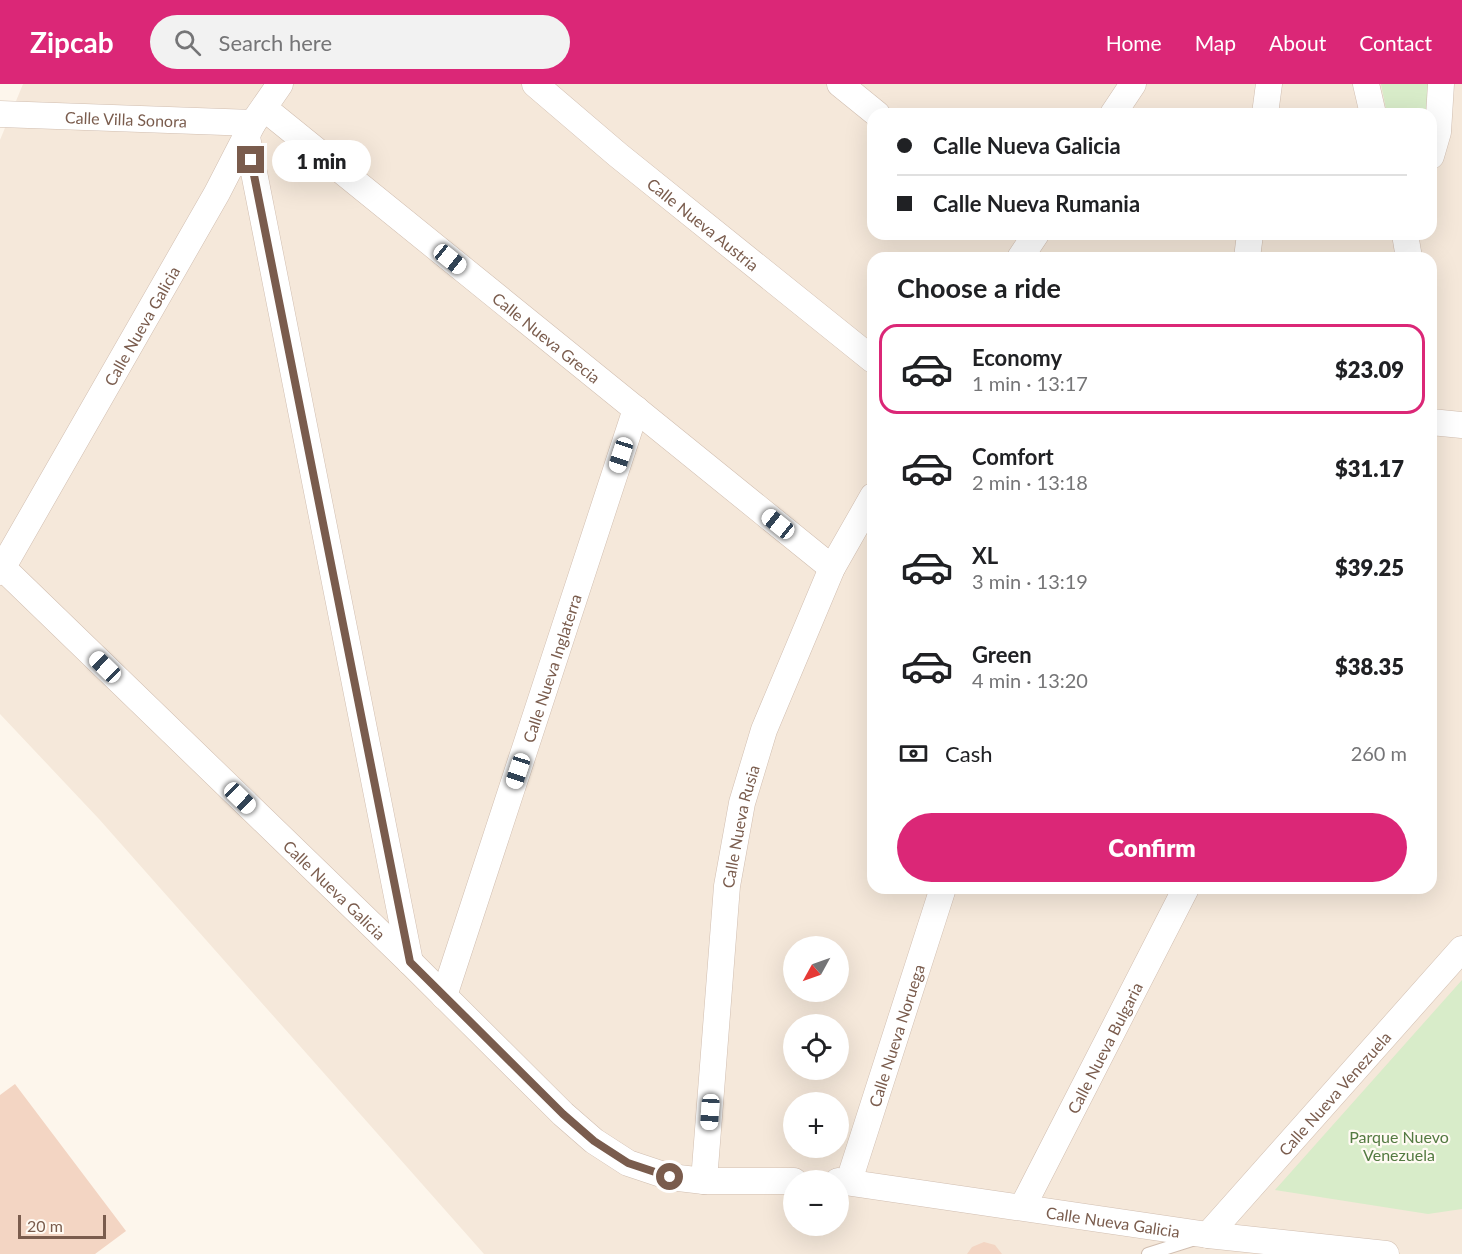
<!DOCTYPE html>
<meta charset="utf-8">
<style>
:root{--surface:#fff;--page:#f2f2f2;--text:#202124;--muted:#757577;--line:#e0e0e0;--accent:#db2777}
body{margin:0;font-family:Lato,sans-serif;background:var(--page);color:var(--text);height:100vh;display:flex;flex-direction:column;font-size:22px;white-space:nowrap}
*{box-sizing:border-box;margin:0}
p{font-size:20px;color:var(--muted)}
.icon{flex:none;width:33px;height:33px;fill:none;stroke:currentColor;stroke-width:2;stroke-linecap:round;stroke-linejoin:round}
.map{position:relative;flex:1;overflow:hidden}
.details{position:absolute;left:867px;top:168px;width:570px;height:642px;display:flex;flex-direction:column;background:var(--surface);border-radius:18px;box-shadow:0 6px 24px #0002}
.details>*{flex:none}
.hud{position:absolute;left:867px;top:24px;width:570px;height:132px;border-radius:18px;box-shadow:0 6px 24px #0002;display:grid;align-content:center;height:132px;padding:0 30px;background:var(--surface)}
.needle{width:39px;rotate:230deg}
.buttons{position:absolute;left:783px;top:852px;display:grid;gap:12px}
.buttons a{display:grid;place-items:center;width:66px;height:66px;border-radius:50%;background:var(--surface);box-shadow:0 6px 24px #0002;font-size:30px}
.scale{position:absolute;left:18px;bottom:15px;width:88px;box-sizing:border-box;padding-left:6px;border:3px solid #7a5c4d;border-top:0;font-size:16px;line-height:21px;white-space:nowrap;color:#7a5c4d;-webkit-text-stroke:4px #fffaf3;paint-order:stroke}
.end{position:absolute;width:27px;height:27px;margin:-14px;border:8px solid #7a5c4d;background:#fff;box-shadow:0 0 0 3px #fff}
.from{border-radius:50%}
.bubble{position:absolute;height:42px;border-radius:21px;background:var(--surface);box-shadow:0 6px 24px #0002;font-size:20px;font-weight:800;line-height:42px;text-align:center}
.car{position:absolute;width:18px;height:36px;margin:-18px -9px;border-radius:8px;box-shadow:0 0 4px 2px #0007;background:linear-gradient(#fff 24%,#345 0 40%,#fff 0 76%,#345 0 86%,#fff 0)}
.hud b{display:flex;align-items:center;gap:21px;height:57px;font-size:22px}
.hud b+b{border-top:2px solid var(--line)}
.hud i{width:15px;height:15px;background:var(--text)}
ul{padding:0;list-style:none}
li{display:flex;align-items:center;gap:18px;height:90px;margin:0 12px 9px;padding:0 18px;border:3px solid transparent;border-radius:18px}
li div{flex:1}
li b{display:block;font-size:22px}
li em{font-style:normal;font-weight:800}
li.selected{border-color:var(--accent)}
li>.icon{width:54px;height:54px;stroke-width:1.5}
h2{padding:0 30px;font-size:27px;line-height:72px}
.pay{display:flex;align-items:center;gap:15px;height:66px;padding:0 30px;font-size:22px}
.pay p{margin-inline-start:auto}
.action{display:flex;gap:12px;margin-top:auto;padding:12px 30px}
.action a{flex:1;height:69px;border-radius:36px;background:var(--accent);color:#fff;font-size:24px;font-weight:800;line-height:69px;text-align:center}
header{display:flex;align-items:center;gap:36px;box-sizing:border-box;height:84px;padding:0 30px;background:var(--accent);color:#fff}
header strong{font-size:28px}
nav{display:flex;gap:33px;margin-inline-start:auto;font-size:21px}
.search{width:420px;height:54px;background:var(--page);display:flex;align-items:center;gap:15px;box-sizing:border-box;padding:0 21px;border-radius:33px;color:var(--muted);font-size:22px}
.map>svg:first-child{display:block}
.residential{fill:#f5e8da;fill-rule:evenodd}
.green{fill:#d8ecc9}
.building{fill:#f3d5c3}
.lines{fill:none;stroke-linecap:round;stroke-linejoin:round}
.lane-casing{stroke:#d1beb0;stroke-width:14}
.street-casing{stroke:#d1beb0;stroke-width:27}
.lane{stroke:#fff;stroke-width:12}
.street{stroke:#fff;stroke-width:26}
.route{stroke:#7a5c4d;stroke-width:8}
.labels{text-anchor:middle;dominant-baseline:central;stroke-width:4.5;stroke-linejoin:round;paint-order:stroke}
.street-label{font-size:16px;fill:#7a5c4d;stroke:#fffaf3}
.park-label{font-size:16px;fill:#537a41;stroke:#fffaf3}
</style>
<header>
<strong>Zipcab</strong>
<div class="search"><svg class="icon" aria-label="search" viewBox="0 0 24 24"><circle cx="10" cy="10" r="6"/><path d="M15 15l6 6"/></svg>Search here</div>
<nav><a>Home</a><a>Map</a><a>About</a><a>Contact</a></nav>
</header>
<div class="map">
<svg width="1462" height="1170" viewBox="0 0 1462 1170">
<rect width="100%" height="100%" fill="#fdf6ec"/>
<path class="residential" d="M23 0H1462V1170H484L99 735 0 630V56ZM873 30H1431V150H873ZM873 174H1431V804H873ZM794 862H838V908H794ZM794 940H838V986H794ZM794 1018H838V1064H794ZM794 1096H838V1142H794Z"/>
<path class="green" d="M1381 0H1433L1431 30H1387Z
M1462 896V1125L1428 1130 1275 1106Z"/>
<path class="building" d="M15 1000 126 1147 95 1170H0V1011Z
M984 1158 995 1161 1002 1170H967L972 1163Z"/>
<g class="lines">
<g class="lane-casing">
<path id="lane" d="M1148 1170 1195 1155"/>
</g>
<g class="street-casing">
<g id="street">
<path id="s1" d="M535 0 618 71 873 276"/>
<path d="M840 0 877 30"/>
<path d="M1366 0 1373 30"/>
<path id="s2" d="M264 24 832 484"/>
<path id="s3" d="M0 30 253 39"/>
<path d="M1113 30 1133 0"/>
<path d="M1265 30 1269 0"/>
<path d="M247 53 410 878"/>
<path d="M1431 72 1438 48 1441 0"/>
<path d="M1405 150 1409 174"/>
<path d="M1020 174 1036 150"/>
<path d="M1247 174 1250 150"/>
<path d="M1431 338 1462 341"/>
<path id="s4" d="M3 484 410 878 563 1030 594 1057 628 1079 670 1093 704 1097H794"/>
<path id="s5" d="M0 488 217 109 253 39 280 0"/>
<path id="s6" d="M444 912 636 325"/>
<path id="s7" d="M704 1097 727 802 742 719 764 646 832 484 873 412"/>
<path id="s8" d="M838 1097 1208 1151 1386 1170"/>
<path id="s9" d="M849 1097 943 804"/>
<path id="s10" d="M1023 1122 1186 804"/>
<path id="s11" d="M1208 1151 1462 865"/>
</g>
</g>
<use href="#lane" class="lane"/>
<use href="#street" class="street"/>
</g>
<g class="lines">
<path class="route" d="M251 76 410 878 563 1030 594 1057 628 1079 670 1093"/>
</g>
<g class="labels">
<g class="street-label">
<text stroke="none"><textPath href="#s3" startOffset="126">Calle Villa Sonora</textPath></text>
<text stroke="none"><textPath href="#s1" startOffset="219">Calle Nueva Austria</textPath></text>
<text stroke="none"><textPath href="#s5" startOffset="284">Calle Nueva Galicia</textPath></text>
<text stroke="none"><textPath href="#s2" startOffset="364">Calle Nueva Grecia</textPath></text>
<text stroke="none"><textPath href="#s6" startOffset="345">Calle Nueva Inglaterra</textPath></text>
<text stroke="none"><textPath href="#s7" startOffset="357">Calle Nueva Rusia</textPath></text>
<text stroke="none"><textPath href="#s4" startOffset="462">Calle Nueva Galicia</textPath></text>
<text stroke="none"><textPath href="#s9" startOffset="153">Calle Nueva Noruega</textPath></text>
<text stroke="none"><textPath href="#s10" startOffset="178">Calle Nueva Bulgaria</textPath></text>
<text stroke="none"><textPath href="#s11" startOffset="190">Calle Nueva Venezuela</textPath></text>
<text stroke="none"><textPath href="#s8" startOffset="278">Calle Nueva Galicia</textPath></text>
</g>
<g class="park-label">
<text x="1399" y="1052">Parque Nuevo<tspan x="1399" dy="18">Venezuela</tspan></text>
</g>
</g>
</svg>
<div class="buttons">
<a><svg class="needle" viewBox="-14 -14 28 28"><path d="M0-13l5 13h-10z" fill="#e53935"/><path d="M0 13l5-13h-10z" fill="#757577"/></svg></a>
<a><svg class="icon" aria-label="locate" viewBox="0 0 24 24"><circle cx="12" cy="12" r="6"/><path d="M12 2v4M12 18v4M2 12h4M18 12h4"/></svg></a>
<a>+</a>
<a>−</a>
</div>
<div class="scale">20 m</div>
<i class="end from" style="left:670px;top:1093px"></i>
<i class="end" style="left:251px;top:76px"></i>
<div class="bubble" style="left:272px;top:56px;width:99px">1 min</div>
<i class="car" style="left:450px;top:175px;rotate:129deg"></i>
<i class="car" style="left:621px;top:371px;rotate:198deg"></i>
<i class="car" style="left:778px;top:440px;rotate:309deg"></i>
<i class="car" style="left:105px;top:583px;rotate:314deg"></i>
<i class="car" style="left:518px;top:687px;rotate:198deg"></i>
<i class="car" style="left:240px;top:714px;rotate:134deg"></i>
<i class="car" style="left:710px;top:1028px;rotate:184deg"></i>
<div class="hud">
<b><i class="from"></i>Calle Nueva Galicia</b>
<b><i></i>Calle Nueva Rumania</b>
</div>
<section class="details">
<h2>Choose a ride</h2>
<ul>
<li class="selected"><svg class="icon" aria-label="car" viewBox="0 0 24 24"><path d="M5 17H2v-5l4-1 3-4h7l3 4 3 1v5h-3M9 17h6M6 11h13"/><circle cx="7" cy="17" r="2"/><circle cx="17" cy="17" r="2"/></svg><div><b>Economy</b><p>1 min · 13:17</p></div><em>$23.09</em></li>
<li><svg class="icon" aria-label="car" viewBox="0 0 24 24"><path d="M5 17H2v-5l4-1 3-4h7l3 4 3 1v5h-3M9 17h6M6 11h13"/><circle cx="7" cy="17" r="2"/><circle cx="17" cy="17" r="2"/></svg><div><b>Comfort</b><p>2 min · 13:18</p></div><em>$31.17</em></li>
<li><svg class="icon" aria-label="car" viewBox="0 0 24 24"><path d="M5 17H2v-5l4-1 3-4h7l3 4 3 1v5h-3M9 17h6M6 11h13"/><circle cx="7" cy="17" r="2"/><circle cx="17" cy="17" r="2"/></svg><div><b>XL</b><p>3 min · 13:19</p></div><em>$39.25</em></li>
<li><svg class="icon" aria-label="car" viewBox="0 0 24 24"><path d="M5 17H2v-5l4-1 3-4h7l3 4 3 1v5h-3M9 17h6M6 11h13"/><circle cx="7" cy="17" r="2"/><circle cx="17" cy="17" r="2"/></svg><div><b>Green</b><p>4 min · 13:20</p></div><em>$38.35</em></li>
</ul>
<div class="pay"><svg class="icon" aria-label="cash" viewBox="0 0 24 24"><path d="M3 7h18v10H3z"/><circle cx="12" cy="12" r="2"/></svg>Cash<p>260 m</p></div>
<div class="action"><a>Confirm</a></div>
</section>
</div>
